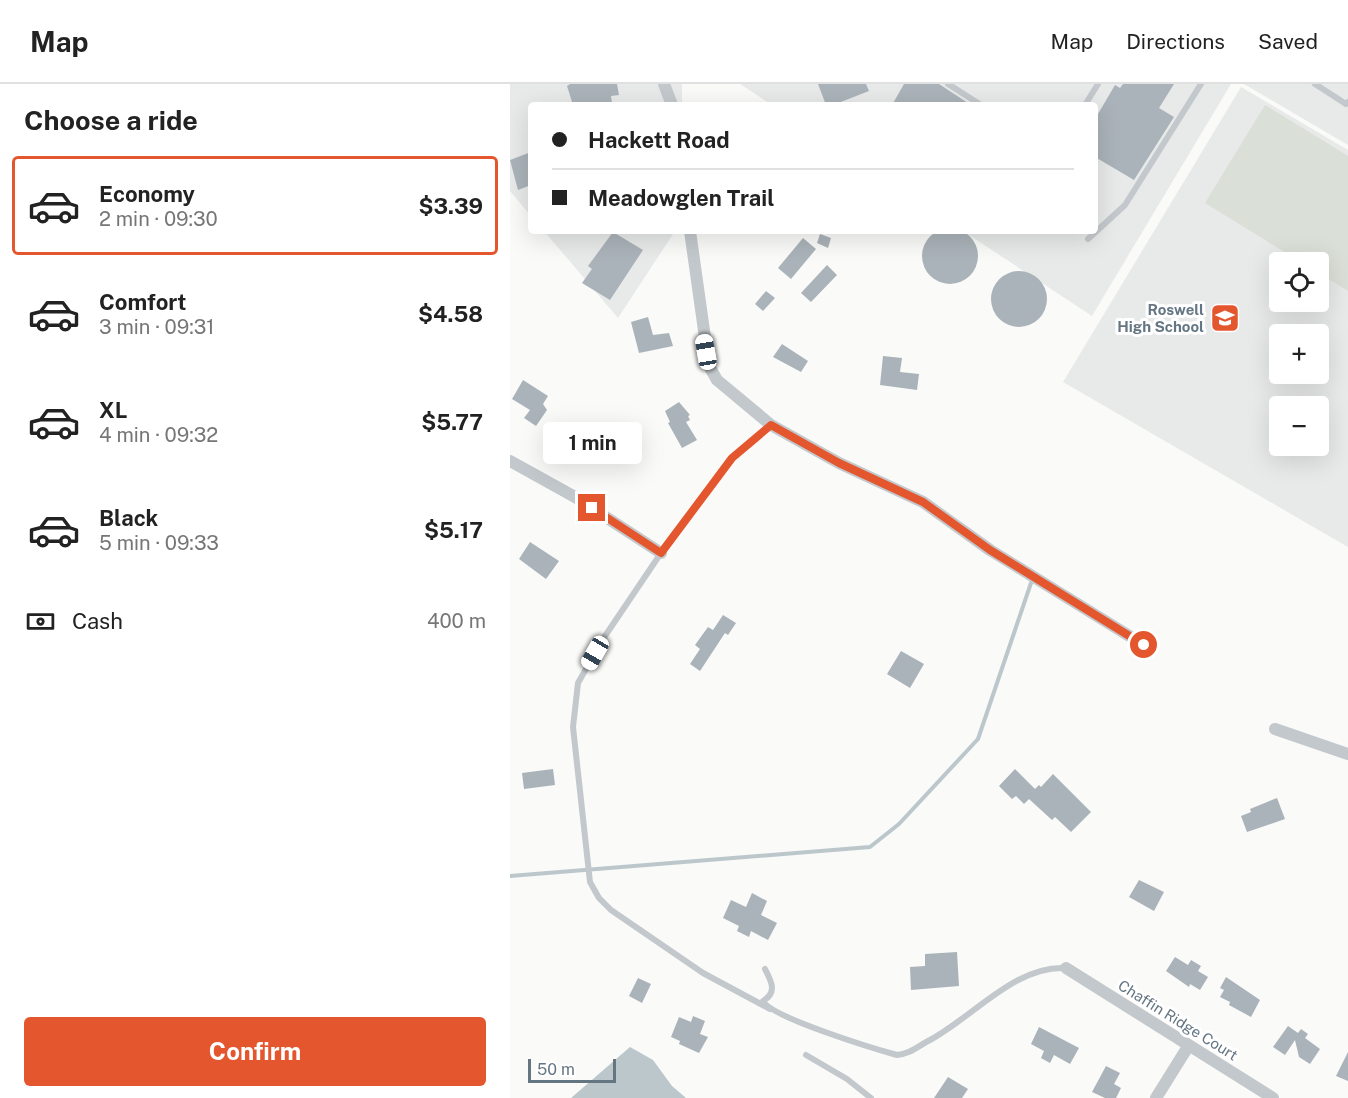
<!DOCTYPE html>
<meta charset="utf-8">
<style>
:root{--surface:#fff;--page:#f6f6f6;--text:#222;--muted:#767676;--line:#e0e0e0;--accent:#e4572e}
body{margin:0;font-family:"Public Sans",sans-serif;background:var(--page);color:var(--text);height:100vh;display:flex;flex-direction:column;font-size:22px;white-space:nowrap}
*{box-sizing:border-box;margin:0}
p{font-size:20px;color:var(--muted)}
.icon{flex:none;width:33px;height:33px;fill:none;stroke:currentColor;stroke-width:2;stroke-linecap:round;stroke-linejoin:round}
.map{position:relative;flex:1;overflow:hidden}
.side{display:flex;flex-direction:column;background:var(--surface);width:510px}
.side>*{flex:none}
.banner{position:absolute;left:18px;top:18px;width:570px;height:132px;border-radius:6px;box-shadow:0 6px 24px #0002;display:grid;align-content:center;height:132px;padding:0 24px;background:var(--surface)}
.fabs{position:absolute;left:759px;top:168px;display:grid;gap:12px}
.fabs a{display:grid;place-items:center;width:60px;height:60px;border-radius:6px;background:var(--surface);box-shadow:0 6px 24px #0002;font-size:30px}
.scale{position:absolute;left:18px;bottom:15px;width:88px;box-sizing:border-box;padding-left:6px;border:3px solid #657683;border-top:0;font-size:16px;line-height:21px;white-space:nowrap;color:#657683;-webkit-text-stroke:4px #fff;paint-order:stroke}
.end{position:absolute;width:27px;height:27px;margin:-14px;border:8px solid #e4572e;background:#fff;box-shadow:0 0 0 3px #fff}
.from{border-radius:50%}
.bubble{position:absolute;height:42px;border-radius:6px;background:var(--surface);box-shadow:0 6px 24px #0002;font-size:20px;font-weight:700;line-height:42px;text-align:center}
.car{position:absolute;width:18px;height:36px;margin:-18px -9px;border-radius:8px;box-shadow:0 0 4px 2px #0007;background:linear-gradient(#fff 24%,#345 0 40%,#fff 0 76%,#345 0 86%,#fff 0)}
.banner b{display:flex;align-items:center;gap:21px;height:57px;font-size:22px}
.banner b+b{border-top:2px solid var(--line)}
.banner i{width:15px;height:15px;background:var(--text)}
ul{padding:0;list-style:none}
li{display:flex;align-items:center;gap:18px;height:99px;margin:0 12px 9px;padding:0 12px;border:3px solid transparent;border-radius:6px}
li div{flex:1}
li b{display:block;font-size:22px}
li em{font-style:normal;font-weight:700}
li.active{border-color:var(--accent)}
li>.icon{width:54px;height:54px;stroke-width:1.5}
h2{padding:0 24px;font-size:27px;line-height:72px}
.pay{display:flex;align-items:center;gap:15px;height:66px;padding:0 24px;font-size:22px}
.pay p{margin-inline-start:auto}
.cta{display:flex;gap:12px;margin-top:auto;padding:12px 24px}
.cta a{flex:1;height:69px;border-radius:6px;background:var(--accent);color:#fff;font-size:24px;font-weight:700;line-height:69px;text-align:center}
header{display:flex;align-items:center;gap:36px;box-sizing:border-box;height:84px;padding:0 30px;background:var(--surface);border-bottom:2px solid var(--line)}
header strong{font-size:28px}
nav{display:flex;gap:33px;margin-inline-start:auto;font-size:21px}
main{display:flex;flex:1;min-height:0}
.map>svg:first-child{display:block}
.built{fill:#e8e9e9;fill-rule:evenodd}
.green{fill:#dadfd7}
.water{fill:#bbc7cb}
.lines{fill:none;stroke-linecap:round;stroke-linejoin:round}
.stream{stroke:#bbc7cb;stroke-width:4}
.building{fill:#aab3b9}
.service{stroke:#c3c8cc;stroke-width:6}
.minor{stroke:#c3c8cc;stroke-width:12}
.route{stroke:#e4572e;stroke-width:8}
.labels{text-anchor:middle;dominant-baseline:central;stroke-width:6;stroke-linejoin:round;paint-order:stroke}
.poi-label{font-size:15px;font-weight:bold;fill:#657683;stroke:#fff;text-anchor:end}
.street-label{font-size:15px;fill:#657683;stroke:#fff}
</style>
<header>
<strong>Map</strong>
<nav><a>Map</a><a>Directions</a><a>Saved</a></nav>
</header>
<main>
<section class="side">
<h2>Choose a ride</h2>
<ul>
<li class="active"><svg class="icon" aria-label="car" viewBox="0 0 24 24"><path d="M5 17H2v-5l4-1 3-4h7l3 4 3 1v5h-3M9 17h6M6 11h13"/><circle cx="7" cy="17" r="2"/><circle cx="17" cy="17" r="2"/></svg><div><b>Economy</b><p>2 min · 09:30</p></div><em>$3.39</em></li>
<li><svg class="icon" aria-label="car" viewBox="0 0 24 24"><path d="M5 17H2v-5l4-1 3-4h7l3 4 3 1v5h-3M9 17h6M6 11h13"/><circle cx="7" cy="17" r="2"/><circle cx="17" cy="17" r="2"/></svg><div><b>Comfort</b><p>3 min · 09:31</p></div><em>$4.58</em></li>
<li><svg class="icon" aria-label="car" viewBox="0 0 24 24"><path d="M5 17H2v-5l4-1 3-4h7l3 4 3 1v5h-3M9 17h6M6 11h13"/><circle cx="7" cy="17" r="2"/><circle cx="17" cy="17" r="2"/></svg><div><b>XL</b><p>4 min · 09:32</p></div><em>$5.77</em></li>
<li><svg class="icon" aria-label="car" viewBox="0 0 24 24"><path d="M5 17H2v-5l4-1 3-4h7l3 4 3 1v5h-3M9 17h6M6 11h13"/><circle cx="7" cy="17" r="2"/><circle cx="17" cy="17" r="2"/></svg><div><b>Black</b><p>5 min · 09:33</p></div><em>$5.17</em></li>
</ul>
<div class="pay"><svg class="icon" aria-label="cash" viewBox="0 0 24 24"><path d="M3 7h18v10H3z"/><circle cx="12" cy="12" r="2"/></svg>Cash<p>400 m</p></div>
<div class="cta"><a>Confirm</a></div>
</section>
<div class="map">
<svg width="838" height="1014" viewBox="0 0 838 1014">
<rect width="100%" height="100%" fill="#fafaf8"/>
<path class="built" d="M0 0H172V21H21V132L0 107Z
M230 0H721L582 232 453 147H585V21H262Z
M734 0H838V61Z
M731 3 838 66V463L553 298ZM770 178H808V218H770ZM770 250H808V290H770ZM770 322H808V362H770Z
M34 147H165L108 234Z"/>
<path class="green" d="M755 21 838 72V207L809 189 808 178H791L695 119Z"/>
<path class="water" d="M120 963 143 976 162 1002 176 1014H61Z"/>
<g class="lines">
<path class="stream" d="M0 792 360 763 389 740 468 655 521 499"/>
</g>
<path class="building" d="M60 0H107L109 11 101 12 102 19 63 21 57 2Z
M308 0H356L359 7 323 21H316Z
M394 0H429L461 21H382Z
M613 0H664L649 24 664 33 624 96 585 73V35L605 1 610 4Z
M21 68V101L8 106 0 76Z
M412 172a28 28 0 1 1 56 0a28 28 0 1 1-56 0Z
M103 148 133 166 100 216 72 199 82 185 78 182Z
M310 150 321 154 318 164 307 159Z
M293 154 306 165 281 195 268 184Z
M317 181 327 191 301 218 291 209Z
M481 215a28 28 0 1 1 56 0a28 28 0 1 1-56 0Z
M256 207 265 214 253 227 245 220Z
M138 233 143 251 159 249 163 262 129 269 121 238Z
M272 260 298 277 291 288 263 273Z
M373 272 392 274 390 288 409 290 407 306 370 301Z
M13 296 38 312 33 320 37 326 26 342 14 334 20 326 2 315Z
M169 318 180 331 178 332 180 336 176 338 187 356 172 364 158 339 160 338 155 327Z
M20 458 49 477 36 495 9 475Z
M213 531 226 539 218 551 215 549 190 587 180 580 190 565 185 561 198 543 203 546Z
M391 567 414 580 400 604 377 590Z
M43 685 45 701 14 705 12 689Z
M505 685 525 705 529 701 531 703 543 690 581 728 561 748 545 733 542 736 519 715 514 720 506 712 502 715 489 702Z
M767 714 775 735 737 748 731 732 741 728 740 725Z
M629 796 654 808 644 827 619 813Z
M242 809 257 817 251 831 267 839 258 856 241 847 239 853 227 847 229 842 213 834 221 816 236 823Z
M447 868 449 902 401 906 400 883 415 882V870Z
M665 873 678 881 681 876 691 882 688 887 698 893 690 906 680 900 679 903 656 887Z
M716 893 750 916 741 933 719 921 720 918 710 913 714 906 710 904Z
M128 894 141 900 132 919 119 912Z
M183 932 195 937 190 950 198 953 189 969 169 960 170 957 161 953 169 933 181 938Z
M778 942 788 949 791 945 798 950 795 954 810 965 800 980 789 973 785 956 775 971 763 963Z
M529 943 569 964 560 980 544 971 540 979 531 974 534 967 521 960Z
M838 968V997L826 992Z
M596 982 610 989 604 1000 611 1004 606 1014H595L582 1008Z
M438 993 458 1005 452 1014H424Z"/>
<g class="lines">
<path class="service" d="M438 0 471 21
M805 0 836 20 838 18
M575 21 588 0
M578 155 615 121 691 0
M255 885C261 897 268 908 253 917 260 933 365 965 387 971 400 970 408 962 420 956 463 933 505 881 556 884
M260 925 193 889 101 826 89 814 80 798 63 643 68 599 93 555 151 469 222 374 261 341
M296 971 337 995 361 1014"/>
<path class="minor" d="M154 0 162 21
M180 147 199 282 207 296 261 341 329 379 413 418 480 466 634 561
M0 377 65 413 151 469
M765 645 838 670
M556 884 763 1014
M646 1014 679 961"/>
</g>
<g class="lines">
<path class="route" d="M82 424 151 469 222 374 261 341 329 379 413 418 480 466 634 561"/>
</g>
<defs>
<g id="school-square" transform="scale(1.5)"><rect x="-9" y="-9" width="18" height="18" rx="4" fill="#e4572e" stroke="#fff"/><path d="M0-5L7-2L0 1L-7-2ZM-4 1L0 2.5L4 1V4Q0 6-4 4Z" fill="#fff"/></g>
</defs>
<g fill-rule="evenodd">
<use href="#school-square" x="715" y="234"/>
</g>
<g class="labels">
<g class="poi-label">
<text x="694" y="225">Roswell<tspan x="694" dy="17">High School</tspan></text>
</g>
<g class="street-label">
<text transform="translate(668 936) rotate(32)">Chaffin Ridge Court</text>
</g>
</g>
</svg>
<div class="fabs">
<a><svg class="icon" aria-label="locate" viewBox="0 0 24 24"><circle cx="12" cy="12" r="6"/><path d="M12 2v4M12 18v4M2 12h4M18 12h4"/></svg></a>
<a>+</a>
<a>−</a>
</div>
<div class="scale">50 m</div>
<i class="end from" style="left:634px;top:561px"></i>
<i class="end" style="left:82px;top:424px"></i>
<div class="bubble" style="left:33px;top:338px;width:99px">1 min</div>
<i class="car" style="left:196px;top:268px;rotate:350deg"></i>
<i class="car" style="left:85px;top:569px;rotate:210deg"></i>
<div class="banner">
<b><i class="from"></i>Hackett Road</b>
<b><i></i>Meadowglen Trail</b>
</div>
</div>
</main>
